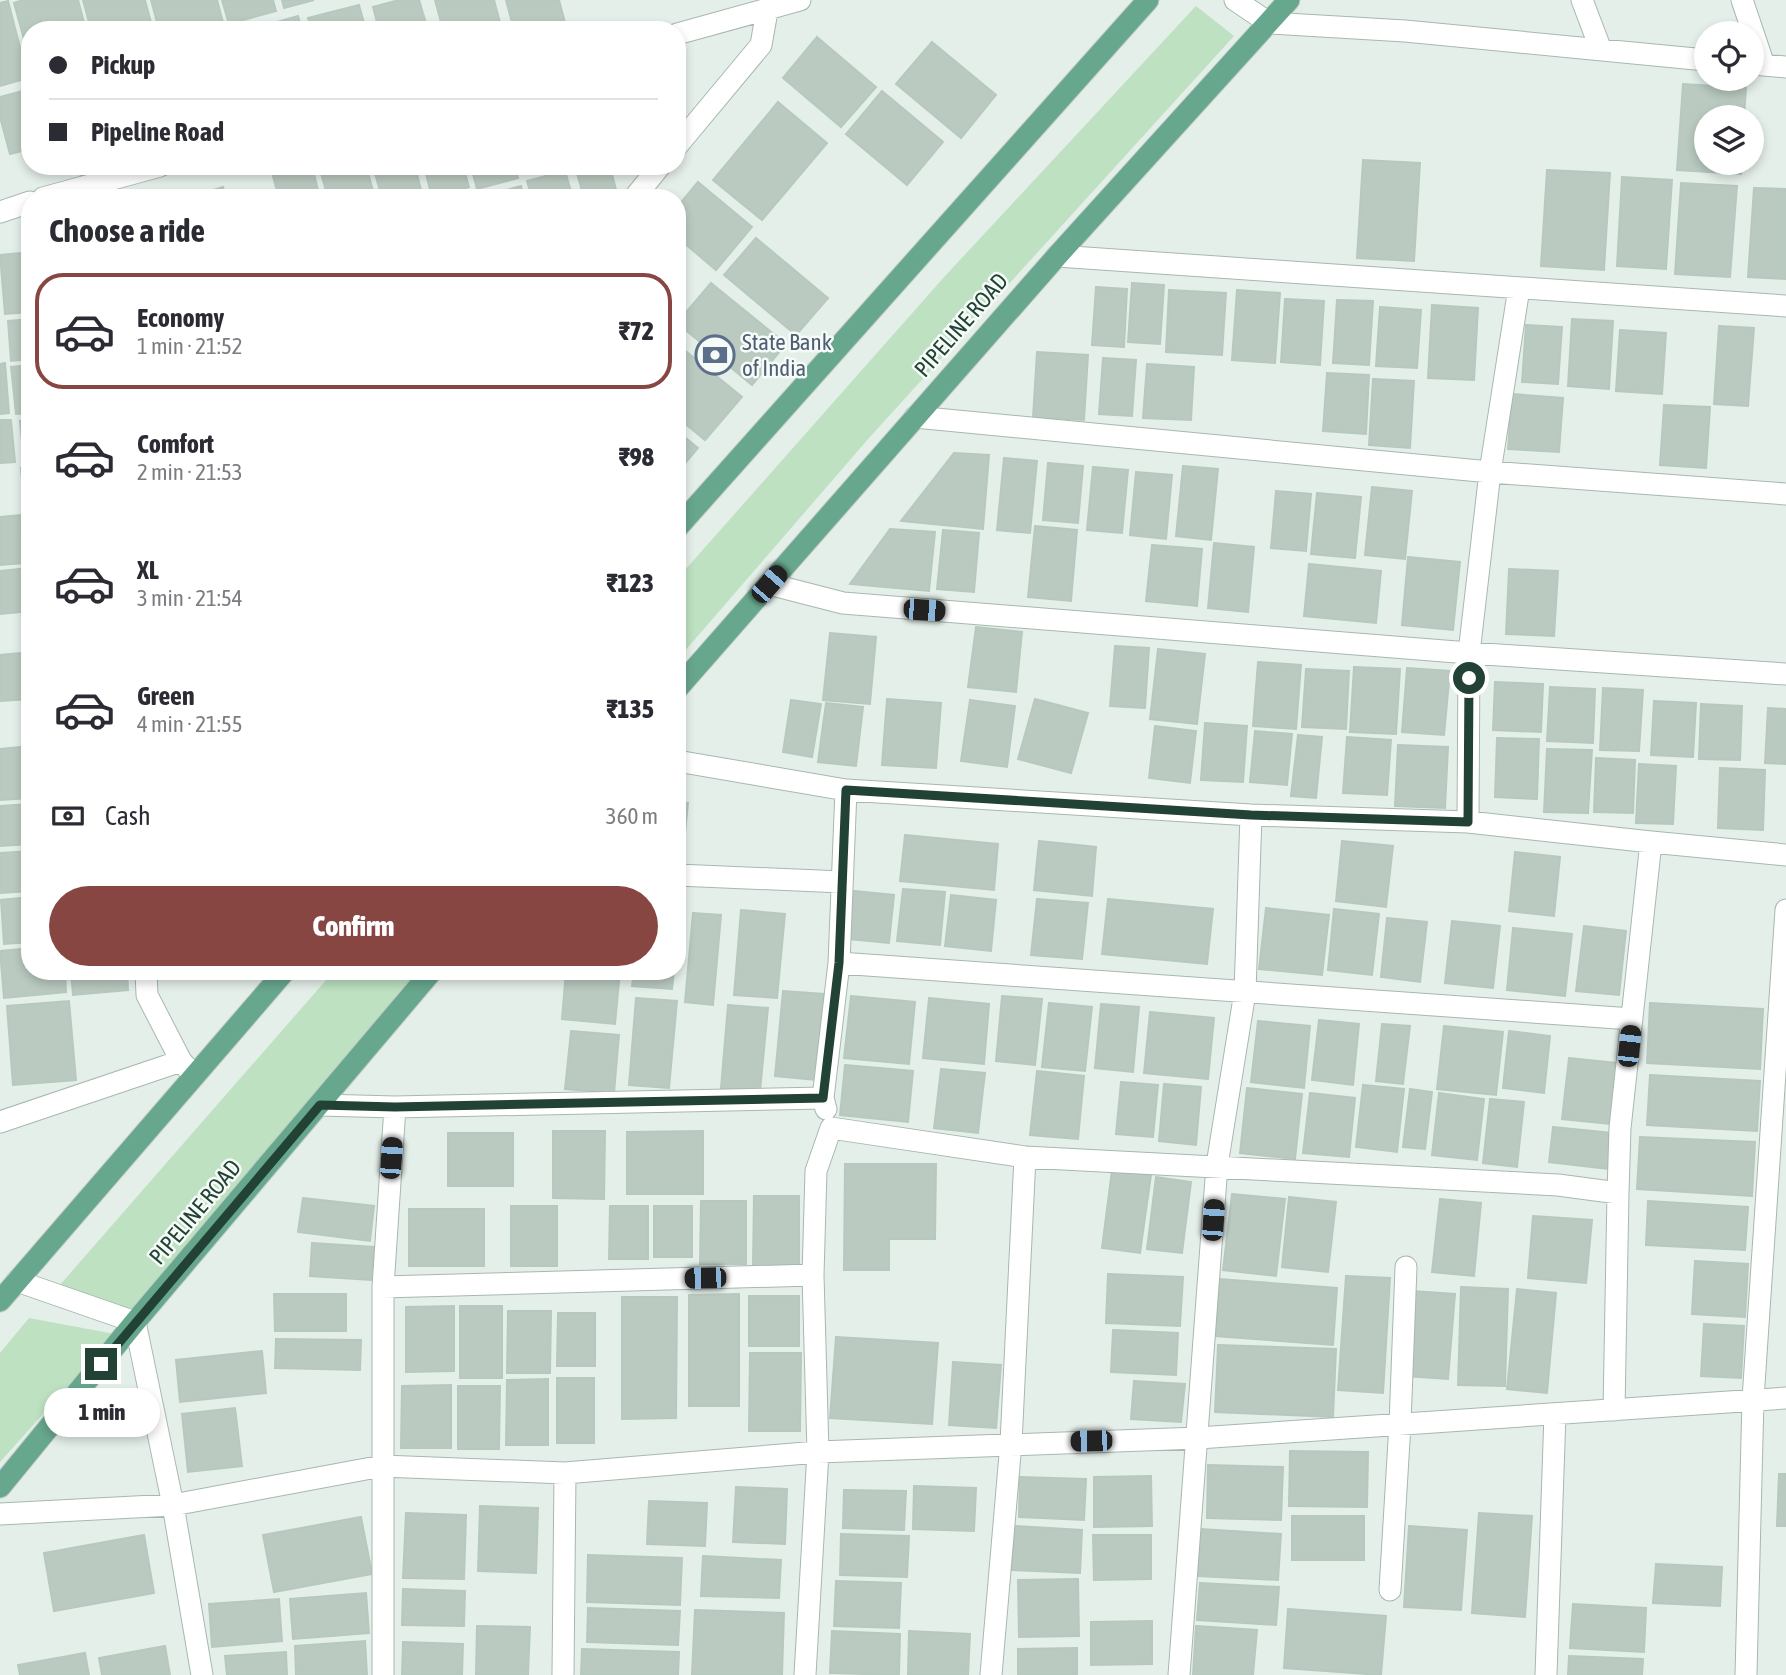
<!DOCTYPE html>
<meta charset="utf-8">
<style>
:root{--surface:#fff;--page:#f7f7f7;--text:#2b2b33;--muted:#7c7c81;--line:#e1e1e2;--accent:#884643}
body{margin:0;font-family:"Asap Condensed",sans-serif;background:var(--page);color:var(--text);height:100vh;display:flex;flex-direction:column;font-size:26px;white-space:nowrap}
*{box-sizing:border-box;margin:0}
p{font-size:23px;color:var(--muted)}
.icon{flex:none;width:38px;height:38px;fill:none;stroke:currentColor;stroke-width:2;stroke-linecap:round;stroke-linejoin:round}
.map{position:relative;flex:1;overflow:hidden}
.side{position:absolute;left:21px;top:189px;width:665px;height:791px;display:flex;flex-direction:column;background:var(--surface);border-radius:28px;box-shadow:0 4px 10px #0003}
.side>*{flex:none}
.hud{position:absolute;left:21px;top:21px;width:665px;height:154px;border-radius:28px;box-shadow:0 4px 10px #0003;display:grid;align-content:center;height:154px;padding:0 28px;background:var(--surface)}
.controls{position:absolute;left:1694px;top:21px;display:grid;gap:14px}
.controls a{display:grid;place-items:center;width:70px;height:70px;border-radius:50%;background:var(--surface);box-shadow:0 4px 10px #0003;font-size:35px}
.end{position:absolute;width:32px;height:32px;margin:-16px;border:9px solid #224235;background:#fff;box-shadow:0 0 0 4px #fff}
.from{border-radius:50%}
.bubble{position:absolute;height:49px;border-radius:24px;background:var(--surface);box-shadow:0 4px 10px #0003;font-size:23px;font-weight:800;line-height:49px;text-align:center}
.car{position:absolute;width:21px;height:42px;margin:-21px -10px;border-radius:9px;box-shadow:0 0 5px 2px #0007;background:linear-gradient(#222 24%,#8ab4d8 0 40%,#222 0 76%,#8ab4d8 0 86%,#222 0)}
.hud b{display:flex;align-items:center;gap:24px;height:66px;font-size:26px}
.hud b+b{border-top:2px solid var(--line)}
.hud i{width:18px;height:18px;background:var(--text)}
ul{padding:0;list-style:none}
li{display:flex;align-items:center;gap:21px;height:116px;margin:0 14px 10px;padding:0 14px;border:4px solid transparent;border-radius:28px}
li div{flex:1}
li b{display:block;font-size:26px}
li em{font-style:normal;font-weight:800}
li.on{border-color:var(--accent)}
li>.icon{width:63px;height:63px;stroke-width:1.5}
h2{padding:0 28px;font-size:32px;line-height:84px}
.pay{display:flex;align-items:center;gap:18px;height:77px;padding:0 28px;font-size:26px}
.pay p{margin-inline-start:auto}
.cta{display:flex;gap:14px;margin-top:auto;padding:14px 28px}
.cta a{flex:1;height:80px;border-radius:42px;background:var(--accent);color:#fff;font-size:28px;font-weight:800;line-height:80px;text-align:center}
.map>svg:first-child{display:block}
.green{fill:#bde1c1}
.building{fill:#bacac1;stroke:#b6c9bf;stroke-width:2}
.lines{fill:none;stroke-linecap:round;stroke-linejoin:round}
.minor-casing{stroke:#a7b8af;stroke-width:23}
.major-casing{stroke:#c1cac6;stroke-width:23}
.minor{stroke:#fff;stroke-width:21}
.major{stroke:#67a78d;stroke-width:21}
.route{stroke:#224235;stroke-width:9}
.labels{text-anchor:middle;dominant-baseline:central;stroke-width:5;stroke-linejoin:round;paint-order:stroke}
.street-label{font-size:23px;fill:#224235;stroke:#f6fbf8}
.service-label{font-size:23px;fill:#4e5e75;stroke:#f6fbf8;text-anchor:start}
</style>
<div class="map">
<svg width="1786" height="1675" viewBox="0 0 1786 1675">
<rect width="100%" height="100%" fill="#e5efe9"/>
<path class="green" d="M1196 6 1234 36 869 438 677 660V579L945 276Z
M334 971H418L134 1310 59 1286Z
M29 1318 115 1334 0 1462V1353Z"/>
<path class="building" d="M23 0H78L86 30H30V61L14 3Z
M83 0H145L153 30H91Z
M151 0H217L224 26 209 30H159Z
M222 0H273L276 11 229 24Z
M282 0H314L284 8Z
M399 0H419L428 30H379L373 7Z
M435 0H494L502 30H443Z
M506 0H559L567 30H514Z
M8 1 28 78 0 86V3Z
M359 5 366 30H311L308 18Z
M298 16 302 30H249Z
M817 37 876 87 841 127 783 78Z
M932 42 996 95 961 138 896 84Z
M1683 84 1746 88 1744 117H1706V163H1741V174L1677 170Z
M30 89V149L10 154 0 117V97Z
M882 91 943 142 907 185 846 134Z
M778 102 827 143 762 220 713 180Z
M1363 160 1420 163 1414 261 1357 258Z
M78 166H121L81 177Z
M281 166H312L320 198H279L271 169Z
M319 166H366L375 198H328Z
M373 166H415L423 198H382Z
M424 166H463L469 187 432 197Z
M471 166H514L518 178 477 189Z
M520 166H553L523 174Z
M575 166H610L618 198H584Z
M1547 170 1610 173 1604 270 1541 266Z
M565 171 573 198H532L527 181Z
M1622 177 1672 180 1666 269 1617 266Z
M698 182 752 227 716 270 677 237V207Z
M1681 183 1737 186 1730 277 1675 274Z
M521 186 524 198H484V196Z
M223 187 226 198H186Z
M1754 188 1786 189V279L1748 277Z
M756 238 828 298 796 335 724 275Z
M30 252V312L5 314 0 255Z
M711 283 786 344 752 385 677 323Z
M1132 283 1164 285 1160 344 1128 342Z
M1096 287 1127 289 1124 347 1092 345Z
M1169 290 1226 293 1222 355 1166 352Z
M1237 290 1280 293 1275 363 1232 360Z
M1285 299 1324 301 1320 365 1281 362Z
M1337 300 1373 301 1369 365 1333 363Z
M1432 305 1478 308 1474 380 1428 378Z
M1380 307 1421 310 1417 368 1376 366Z
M30 319V359L11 361 8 321Z
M1572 319 1613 321 1609 389 1568 386Z
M1526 325 1562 327 1558 384 1522 382Z
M1719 326 1754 328 1748 406 1714 404Z
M1620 330 1666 333 1662 394 1616 391Z
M677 344 742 397 705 440 677 417Z
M1037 352 1088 355 1084 420 1033 417Z
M1103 358 1136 360 1132 416 1099 414Z
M5 363 9 413 0 414V364Z
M1147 364 1194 367 1191 420 1143 418Z
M30 365V413L16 414 11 367Z
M1327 373 1369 375 1366 434 1323 431Z
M1373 379 1414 381 1410 448 1369 445Z
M1512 394 1563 398 1559 452 1508 449Z
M1664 405 1710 407 1706 468 1660 465Z
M0 420H11L15 462 0 463Z
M30 420V461H24L20 421Z
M677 431 698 448 677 473Z
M954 453 989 455 983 529 901 521Z
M1004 458 1037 461 1030 533 997 530Z
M1048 463 1083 466 1078 523 1043 520Z
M1183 466 1218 469 1211 540 1176 536Z
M1093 467 1128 470 1122 533 1087 530Z
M21 468H30V512H25Z
M1136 472 1172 475 1166 539 1130 535Z
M1372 487 1412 491 1405 559 1365 555Z
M1276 491 1311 494 1306 551 1271 548Z
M1317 493 1361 497 1355 558 1311 554Z
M20 515 24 563 0 565V517Z
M30 520V561H28L25 521Z
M1035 526 1077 530 1071 601 1028 597Z
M890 529 935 532 929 591 850 584Z
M943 530 979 533 974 592 937 589Z
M1214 543 1254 547 1248 612 1208 608Z
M1152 545 1202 549 1197 606 1146 601Z
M1408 557 1460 562 1453 630 1402 625Z
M1309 564 1381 571 1376 623 1304 616Z
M28 568 30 611 0 614V571Z
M1509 569 1558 571 1554 636 1506 634Z
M976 627 1022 632 1016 692 968 687Z
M830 633 876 637 870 704 823 700Z
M1115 646 1149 648 1145 708 1110 706Z
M1158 649 1205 654 1197 724 1150 719Z
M30 652V699L0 701V655Z
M1258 662 1301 665 1296 729 1253 726Z
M1354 667 1400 669 1396 734 1350 732Z
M1407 668 1450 671 1444 735 1402 732Z
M1306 669 1349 671 1346 729 1302 727Z
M1495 682 1543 684 1541 732 1493 730Z
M1550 687 1595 689 1593 743 1547 741Z
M1603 688 1643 690 1639 751 1600 750Z
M887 699 941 703 936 768 882 765Z
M1035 699 1088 713 1071 773 1018 759Z
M791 700 821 704 812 757 783 752Z
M970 700 1015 706 1007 767 961 761Z
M1654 701 1696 703 1693 757 1651 755Z
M826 703 863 707 856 766 818 762Z
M1701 704 1742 706 1740 760 1699 759Z
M1768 708 1786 709V764L1765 763Z
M1205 723 1247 726 1243 782 1201 780Z
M1155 726 1196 731 1190 783 1149 778Z
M1255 731 1292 734 1287 785 1250 782Z
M1298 735 1322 737 1316 798 1291 796Z
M1347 737 1391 740 1387 795 1343 793Z
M1497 738 1539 739 1537 799 1495 797Z
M1398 745 1448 747 1445 808 1395 806Z
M30 746V798L0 800V749Z
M1547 749 1592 750 1588 813 1544 812Z
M1596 758 1635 760 1633 813 1594 812Z
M1639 764 1676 766 1673 824 1636 823Z
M1720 768 1765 770 1763 830 1718 828Z
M677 802 688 803 682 863H677Z
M30 804V844L0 846V806Z
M905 835 998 844 994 890 900 881Z
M1039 841 1096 847 1092 896 1034 890Z
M1342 841 1393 846 1386 907 1336 901Z
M30 851V891L0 893V853Z
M1515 852 1560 857 1554 916 1509 911Z
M903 889 945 892 940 945 897 941Z
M854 891 894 895 889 943 849 939Z
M951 895 996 900 991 951 945 946Z
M30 897V942L4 944 1 900Z
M1037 899 1088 903 1082 959 1031 955Z
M1108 899 1213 909 1207 964 1102 954Z
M1266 908 1329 915 1322 975 1259 969Z
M1334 909 1379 914 1372 975 1328 970Z
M741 910 785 914 777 998 734 995Z
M693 913 721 915 713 1005 685 1002Z
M1387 918 1427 922 1420 982 1381 977Z
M1452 921 1500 926 1493 988 1445 983Z
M1584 926 1626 931 1619 995 1576 991Z
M1513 928 1572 934 1565 996 1507 990Z
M30 948V971H65L66 992 4 998 0 951Z
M71 971H127L128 990 73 995Z
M566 971H620L615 1024 562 1019Z
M634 971H674L672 989 632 986Z
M783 991 824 994 816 1080 775 1076Z
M851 996 915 1002 909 1064 844 1058Z
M1002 996 1042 999 1035 1065 996 1061Z
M636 998 677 1001 669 1088 629 1085Z
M929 998 989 1004 984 1064 923 1058Z
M69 1001 76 1080 13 1085 7 1006Z
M1049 1003 1092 1007 1085 1071 1042 1067Z
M1650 1003 1763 1009 1760 1069 1647 1063Z
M1101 1004 1139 1007 1133 1072 1095 1068Z
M728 1005 768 1008 760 1091 721 1088Z
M1150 1012 1214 1018 1208 1079 1144 1073Z
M1319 1020 1359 1024 1353 1085 1312 1080Z
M1258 1021 1310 1026 1304 1088 1251 1082Z
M1382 1024 1410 1026 1403 1084 1376 1081Z
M1444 1026 1503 1032 1496 1095 1437 1089Z
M571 1031 619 1035 614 1093 565 1089Z
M1509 1031 1550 1036 1544 1093 1503 1088Z
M1569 1058 1616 1063 1610 1124 1562 1119Z
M845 1065 913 1071 908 1122 840 1115Z
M941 1069 985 1073 978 1133 934 1128Z
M1037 1071 1084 1076 1078 1139 1030 1135Z
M1650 1075 1760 1081 1757 1131 1647 1125Z
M1121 1082 1158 1085 1153 1137 1116 1134Z
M1164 1084 1201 1087 1196 1145 1159 1141Z
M1363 1085 1404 1089 1397 1152 1356 1147Z
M1247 1088 1302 1094 1295 1159 1240 1153Z
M1410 1089 1432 1092 1425 1149 1403 1147Z
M1310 1093 1355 1098 1349 1157 1303 1153Z
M1439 1093 1484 1099 1477 1160 1432 1155Z
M1490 1099 1524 1102 1517 1167 1483 1163Z
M1553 1127 1612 1133 1608 1169 1549 1162Z
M553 1131H605L604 1199 553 1198Z
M703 1131V1194H627V1132Z
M448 1133H513V1186H448Z
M1640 1137 1755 1142 1752 1196 1637 1189Z
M845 1164H936L935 1239H889V1270H844Z
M1112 1170 1151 1175 1140 1253 1102 1248Z
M1156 1177 1191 1182 1182 1253 1147 1249Z
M1232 1194 1285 1199 1276 1276 1223 1270Z
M754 1196H799V1266H753Z
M1289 1197 1336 1202 1328 1272 1282 1267Z
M303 1198 374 1206 370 1241 298 1232Z
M1440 1199 1481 1203 1474 1276 1432 1272Z
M701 1201H746V1264H700Z
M1648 1201 1748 1207 1745 1250 1646 1245Z
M511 1206H557V1266H511Z
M610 1206H648V1259H609Z
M654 1206H692V1257H654Z
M409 1209H484V1266H409Z
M1533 1216 1592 1220 1586 1283 1528 1278Z
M312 1243 374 1247 371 1280 310 1276Z
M1695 1261 1748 1264 1745 1317 1692 1314Z
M1108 1274 1183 1277 1180 1326 1106 1323Z
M1346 1276 1390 1278 1383 1393 1338 1390Z
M1219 1279 1337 1288 1333 1345 1215 1336Z
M1461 1287 1508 1289 1505 1386 1458 1385Z
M1517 1289 1556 1293 1547 1393 1507 1389Z
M1412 1291 1455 1294 1448 1379 1405 1376Z
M274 1294H346V1331H275Z
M739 1294V1406H689V1295Z
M749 1296H799V1346H749Z
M622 1297H677L676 1418 622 1419Z
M454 1306V1371L406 1372V1307Z
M460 1306H502V1378H460Z
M508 1311H551L550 1373H507Z
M558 1313H595V1366H557Z
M1704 1324 1744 1326 1741 1378 1701 1376Z
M1113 1330 1178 1333 1176 1375 1111 1372Z
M836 1337 938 1343 932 1424 830 1418Z
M276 1339 361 1340 360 1370 275 1368Z
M1218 1345 1336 1349 1333 1417 1215 1412Z
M262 1351 266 1393 180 1402 176 1360Z
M750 1353H801L800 1431H749Z
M953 1362 1001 1365 996 1428 949 1425Z
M557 1378H594V1443H557Z
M548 1379V1445H506L507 1380Z
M1134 1381 1185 1384 1181 1422 1131 1419Z
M451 1385V1448H401L402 1386Z
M458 1386H500L499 1449H458Z
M235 1408 242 1466 188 1472 182 1414Z
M1290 1451 1368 1452 1367 1507 1289 1506Z
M1208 1465 1283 1467 1281 1520 1207 1518Z
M1779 1474H1786V1526H1777Z
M1151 1476 1152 1526 1094 1527V1477Z
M1020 1477 1086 1479 1084 1520 1019 1517Z
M914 1486 976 1488 974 1531 913 1529Z
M736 1487 787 1489 785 1544 733 1542Z
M844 1490 906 1491 904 1530 843 1528Z
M649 1501 707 1503 705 1546 647 1544Z
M480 1506 538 1508 536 1573 478 1571Z
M406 1513 466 1515 464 1579 403 1578Z
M1479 1513 1532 1516 1525 1617 1472 1613Z
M1292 1516H1364V1560H1292Z
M361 1517 372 1574 274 1592 263 1535Z
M1015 1526 1082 1530 1080 1573 1012 1570Z
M1409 1526 1467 1530 1461 1610 1404 1607Z
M1201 1529 1281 1534 1278 1580 1198 1576Z
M841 1534 909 1536 907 1577 840 1575Z
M144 1535 154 1593 54 1611 44 1553Z
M1093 1535H1151V1579L1094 1580Z
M588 1555 682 1558 680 1605 587 1602Z
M703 1556 781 1560 779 1598 701 1596Z
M1656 1564 1722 1567 1720 1606 1653 1603Z
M1078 1579 1079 1636 1019 1637 1018 1580Z
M836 1581 901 1583 899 1628 834 1626Z
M1200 1583 1279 1587 1276 1625 1197 1620Z
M403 1589 465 1591 464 1626 402 1625Z
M366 1593 369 1633 293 1639 290 1599Z
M279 1599 282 1641 212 1647 209 1604Z
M1573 1604 1646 1608 1644 1652 1570 1648Z
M588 1608 680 1611 678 1645 587 1642Z
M1288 1609 1386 1616 1381 1675 1284 1668Z
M695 1610 784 1613 782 1675H692Z
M1152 1621V1664L1091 1665V1622Z
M477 1626 530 1627 528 1675H476Z
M1196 1626 1257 1630 1253 1675H1193Z
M832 1631 900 1634 899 1675 830 1673Z
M909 1631 970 1634 968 1675H908Z
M365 1641 367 1675H296L295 1646Z
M403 1642 463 1644 462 1675H402Z
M165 1646 170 1675H102L99 1658Z
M1077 1648V1675H1018V1649Z
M582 1649 679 1652 678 1675H581Z
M286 1652 287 1675H227L225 1656Z
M85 1653 89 1675H20L18 1665Z
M1569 1656 1643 1659 1642 1675H1568Z"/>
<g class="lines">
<g class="minor-casing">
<path id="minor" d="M1235 0 1269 23 1405 31 1706 60
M1582 0 1601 50
M1742 0 1764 65
M677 34 800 0
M1752 64 1786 67
M677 146 761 45 767 11
M43 198 160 166
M634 198 660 166
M0 212 30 202
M1057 256 1786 306
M915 417 1490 472 1786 494
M769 584 843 603 1469 653 1786 674
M677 761 846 790 1251 815 1468 822 1651 842 1786 855
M1468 822 1469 653 1490 472 1519 288
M677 875 842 882
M839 963 1632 1019
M146 971 147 995 181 1061 190 1071
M320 1105 395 1107 823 1098
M826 1109 823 1098 839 963 846 790
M0 1122 181 1061
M17 1281 135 1322 173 1505 202 1675
M383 1287 813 1275
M1614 1410 1618 1193
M0 1514 173 1505 382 1466 565 1473 818 1452 1198 1438 1786 1398
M1390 1590 1400 1424 1406 1267
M383 1675V1287L395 1107
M563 1675 565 1473
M805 1675 818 1452 813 1275 816 1171 831 1128 1025 1157 1558 1185 1618 1193 1620 1128 1651 842
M991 1675 1011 1443 1025 1157
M1179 1675 1217 1165 1245 992 1251 815
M1546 1675 1555 1414
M1746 1675 1753 1399 1786 910"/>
</g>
<g class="major-casing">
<path id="major" d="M677 528 1148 0
M677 689 1057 256 1289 0
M0 1301 285 971
M0 1487 135 1322 432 971"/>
</g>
<use href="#minor" class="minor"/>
<use href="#major" class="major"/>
</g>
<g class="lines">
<path class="route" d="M101 1364 320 1105 395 1107 823 1098 839 963 846 790 1251 815 1468 822 1469 678"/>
</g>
<defs>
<g id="bank-ring" transform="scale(2.0125)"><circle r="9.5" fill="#f6fbf8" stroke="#5c6f8a" stroke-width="1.5"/><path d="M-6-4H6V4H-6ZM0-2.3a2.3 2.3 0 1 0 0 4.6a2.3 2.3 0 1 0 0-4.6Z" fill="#5c6f8a"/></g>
</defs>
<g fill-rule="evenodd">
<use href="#bank-ring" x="715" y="355"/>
</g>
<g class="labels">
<g class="street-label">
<text transform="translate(961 325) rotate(-49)">PIPELINE ROAD</text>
<text transform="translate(195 1212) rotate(-50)">PIPELINE ROAD</text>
</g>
<g class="service-label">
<text x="742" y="342">State Bank<tspan x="742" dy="26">of India</tspan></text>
</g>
</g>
</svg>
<div class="controls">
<a><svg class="icon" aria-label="locate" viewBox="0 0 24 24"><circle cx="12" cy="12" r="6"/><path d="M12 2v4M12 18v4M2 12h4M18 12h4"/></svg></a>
<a><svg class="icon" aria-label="layers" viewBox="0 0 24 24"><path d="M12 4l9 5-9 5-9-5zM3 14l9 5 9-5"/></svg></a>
</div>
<i class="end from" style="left:1469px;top:678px"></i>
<i class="end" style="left:101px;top:1364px"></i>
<div class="bubble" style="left:44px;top:1388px;width:116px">1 min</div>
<i class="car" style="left:769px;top:584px;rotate:41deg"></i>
<i class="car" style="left:924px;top:610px;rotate:94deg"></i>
<i class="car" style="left:1629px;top:1046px;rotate:6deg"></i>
<i class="car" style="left:391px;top:1158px;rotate:4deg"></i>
<i class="car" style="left:1213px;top:1220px;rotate:4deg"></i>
<i class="car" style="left:705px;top:1278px;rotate:269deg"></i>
<i class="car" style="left:1091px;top:1441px;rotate:269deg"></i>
<div class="hud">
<b><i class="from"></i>Pickup</b>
<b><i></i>Pipeline Road</b>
</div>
<section class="side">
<h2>Choose a ride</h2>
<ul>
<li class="on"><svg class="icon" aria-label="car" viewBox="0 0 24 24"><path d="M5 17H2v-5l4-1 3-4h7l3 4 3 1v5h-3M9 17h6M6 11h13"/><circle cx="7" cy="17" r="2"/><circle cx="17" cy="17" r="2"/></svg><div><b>Economy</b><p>1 min · 21:52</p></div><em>₹72</em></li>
<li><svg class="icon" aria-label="car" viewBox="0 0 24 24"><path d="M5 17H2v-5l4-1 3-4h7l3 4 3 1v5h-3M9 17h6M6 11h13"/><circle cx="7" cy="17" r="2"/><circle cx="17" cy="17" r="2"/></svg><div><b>Comfort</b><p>2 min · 21:53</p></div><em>₹98</em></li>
<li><svg class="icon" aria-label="car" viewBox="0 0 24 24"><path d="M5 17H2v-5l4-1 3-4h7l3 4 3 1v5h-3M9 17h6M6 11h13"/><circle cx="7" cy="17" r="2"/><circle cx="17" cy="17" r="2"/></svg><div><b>XL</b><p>3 min · 21:54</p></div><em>₹123</em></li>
<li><svg class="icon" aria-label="car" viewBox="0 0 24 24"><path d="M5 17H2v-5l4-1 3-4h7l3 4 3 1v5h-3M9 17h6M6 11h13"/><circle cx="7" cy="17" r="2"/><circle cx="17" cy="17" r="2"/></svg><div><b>Green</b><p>4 min · 21:55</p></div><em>₹135</em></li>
</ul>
<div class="pay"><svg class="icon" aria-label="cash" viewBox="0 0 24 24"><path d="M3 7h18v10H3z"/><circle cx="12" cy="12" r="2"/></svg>Cash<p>360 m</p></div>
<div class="cta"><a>Confirm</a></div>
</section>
</div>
